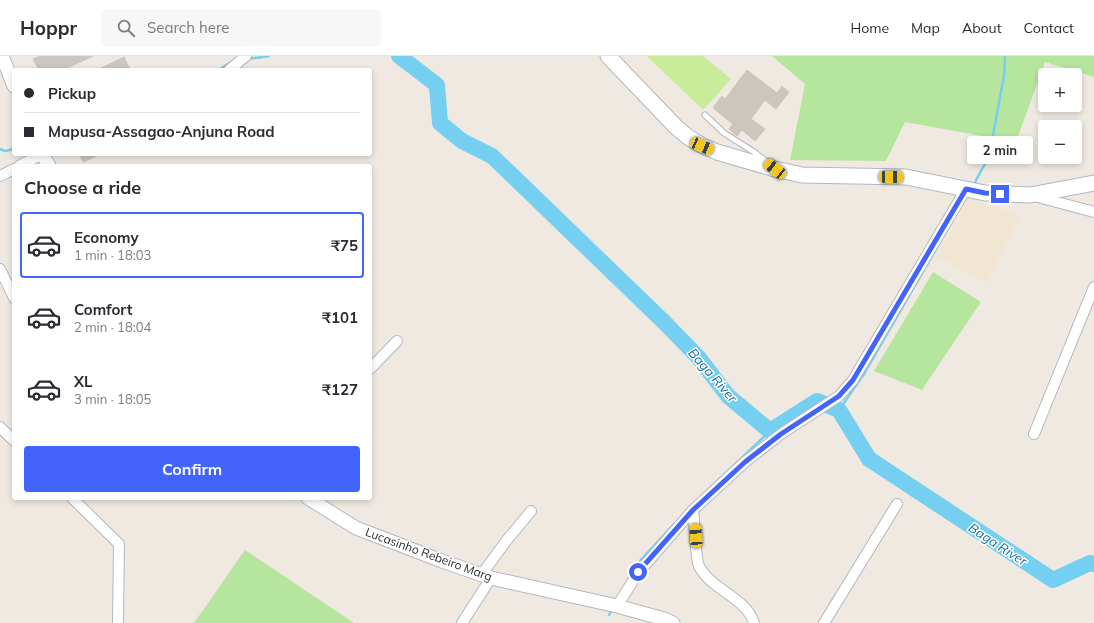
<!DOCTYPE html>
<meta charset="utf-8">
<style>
:root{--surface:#fff;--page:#f7f7f7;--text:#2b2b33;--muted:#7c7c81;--line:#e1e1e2;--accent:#4264fb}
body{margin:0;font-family:Mulish,sans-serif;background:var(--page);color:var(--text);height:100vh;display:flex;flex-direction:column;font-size:15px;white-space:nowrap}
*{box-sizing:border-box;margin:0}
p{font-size:13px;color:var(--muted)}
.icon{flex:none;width:22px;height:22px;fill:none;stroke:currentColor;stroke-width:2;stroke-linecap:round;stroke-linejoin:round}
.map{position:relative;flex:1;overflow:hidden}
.side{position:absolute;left:12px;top:108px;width:360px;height:336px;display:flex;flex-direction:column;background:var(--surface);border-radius:4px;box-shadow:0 2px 6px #0003}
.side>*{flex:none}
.banner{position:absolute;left:12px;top:12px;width:360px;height:88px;border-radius:4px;box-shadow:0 2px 6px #0003;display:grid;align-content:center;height:88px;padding:0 12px;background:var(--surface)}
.buttons{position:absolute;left:1038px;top:12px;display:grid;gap:8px}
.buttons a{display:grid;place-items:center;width:44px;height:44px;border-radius:4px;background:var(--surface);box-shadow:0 2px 6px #0003;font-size:20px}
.end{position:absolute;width:18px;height:18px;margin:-9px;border:5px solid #4264fb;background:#fff;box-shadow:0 0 0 2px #fff}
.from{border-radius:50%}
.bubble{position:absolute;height:28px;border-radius:4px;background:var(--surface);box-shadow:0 2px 6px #0003;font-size:13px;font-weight:700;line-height:28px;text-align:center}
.car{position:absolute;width:12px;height:24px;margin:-12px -6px;border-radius:5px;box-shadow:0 0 3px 1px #0007;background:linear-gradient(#f5c518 24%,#345 0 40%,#f5c518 0 76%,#345 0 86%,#f5c518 0)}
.banner b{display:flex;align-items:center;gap:14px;height:38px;font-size:15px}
.banner b+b{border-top:1px solid var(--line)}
.banner i{width:10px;height:10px;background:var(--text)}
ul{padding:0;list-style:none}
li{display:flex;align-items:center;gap:12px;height:66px;margin:0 8px 6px;padding:0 4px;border:2px solid transparent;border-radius:4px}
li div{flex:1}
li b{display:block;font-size:15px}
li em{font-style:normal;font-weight:700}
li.on{border-color:var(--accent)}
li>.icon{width:36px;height:36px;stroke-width:1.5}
h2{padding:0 12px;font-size:18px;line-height:48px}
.primary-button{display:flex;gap:8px;margin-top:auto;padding:8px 12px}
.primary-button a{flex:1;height:46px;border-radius:4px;background:var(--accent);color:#fff;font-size:16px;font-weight:700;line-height:46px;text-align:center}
header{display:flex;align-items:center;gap:24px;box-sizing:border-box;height:56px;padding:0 20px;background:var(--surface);border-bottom:1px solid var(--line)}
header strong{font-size:19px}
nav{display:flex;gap:22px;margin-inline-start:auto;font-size:14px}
.search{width:280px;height:36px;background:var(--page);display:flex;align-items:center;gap:10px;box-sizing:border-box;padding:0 14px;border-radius:4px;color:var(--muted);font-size:15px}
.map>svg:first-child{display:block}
.education{fill:#f0e6d1}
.green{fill:#b6e59e}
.pitch{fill:#c9ec9a}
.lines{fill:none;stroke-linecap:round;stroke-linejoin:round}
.stream{stroke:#75cff0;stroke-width:2.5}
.river{stroke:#75cff0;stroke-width:16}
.building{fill:#cbc7bf;stroke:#cbc5ba}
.service-casing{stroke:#b4b7c1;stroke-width:7}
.minor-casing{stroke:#b4b7c1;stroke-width:12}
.tertiary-casing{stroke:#b4b7c1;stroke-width:15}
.secondary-casing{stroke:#b4b7c1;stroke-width:17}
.service{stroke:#fff;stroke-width:5}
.minor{stroke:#fff;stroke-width:10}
.tertiary{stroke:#fff;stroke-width:13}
.secondary{stroke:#fff;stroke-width:15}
.route{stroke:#4264fb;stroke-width:5}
.labels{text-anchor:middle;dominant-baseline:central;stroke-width:3;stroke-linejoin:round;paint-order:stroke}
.street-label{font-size:12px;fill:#2e2e2e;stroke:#fff}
.water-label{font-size:13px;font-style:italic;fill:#0d6fa3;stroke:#fff}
</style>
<header>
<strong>Hoppr</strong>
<div class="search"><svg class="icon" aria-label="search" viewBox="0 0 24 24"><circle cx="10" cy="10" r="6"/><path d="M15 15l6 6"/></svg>Search here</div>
<nav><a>Home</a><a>Map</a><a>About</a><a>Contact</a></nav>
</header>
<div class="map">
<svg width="1094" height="567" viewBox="0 0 1094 567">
<rect width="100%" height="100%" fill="#efe9e1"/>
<path class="education" d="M969 142 1020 160 987 227 938 201Z"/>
<path class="green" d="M772 0H1094V21L1045 6 1016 86 905 66 886 105 790 104 805 28Z
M933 216 981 246 922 334 874 315Z
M245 494 354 567H194Z"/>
<path class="pitch" d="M647 0H703L731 23 703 54Z"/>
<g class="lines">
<path class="stream" d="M248 3 269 0
M218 14 231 6
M0 93 5 95 14 93
M973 130 989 100 1004 20 1005 0
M839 354 864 318 947 174
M708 434 770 375
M628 523 637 508 675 467
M609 559 613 552"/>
<path class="river" d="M399 0 437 29 440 67 462 85 492 100 665 267 699 302 728 340 770 375 817 345 839 354 869 403 1053 524 1090 507 1094 508"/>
</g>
<path class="building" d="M40 0H93L63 14H39L33 3Z
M124 1 130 14H97Z
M747 14 777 37 782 30 789 36 776 53 765 44 751 63 765 73 755 85 742 74 737 80 729 73 733 68 713 52 722 40 725 43Z
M79 98H101L83 106Z"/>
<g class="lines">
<g class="service-casing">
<path id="service" d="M705 59 724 77 754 96 764 104"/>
</g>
<g class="minor-casing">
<path id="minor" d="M229 14 246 0
M19 110 42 98
M0 120 14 113
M1034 140 1094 156
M0 213 14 242
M370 313 397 285
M0 371 14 385
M1034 378 1094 231
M72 442 119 488 118 567
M693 454C695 466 695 501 699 510 711 534 746 541 754 567
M482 518 507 484 531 455
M617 550 638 517 693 454 745 406 781 378 839 340 853 324 966 133
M462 567 491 522
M824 567 897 448"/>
</g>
<g class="tertiary-casing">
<path id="tertiary" d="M2 0 14 30
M42 98 49 110
M308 442 356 472 442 505 491 522 617 550 664 563 673 567"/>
</g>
<g class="secondary-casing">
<path id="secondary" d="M608 0 676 71 688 81 701 89 717 96 775 113 802 119 906 121 985 137 1030 139 1094 127"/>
</g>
<use href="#service" class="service"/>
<use href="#minor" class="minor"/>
<use href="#tertiary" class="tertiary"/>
<use href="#secondary" class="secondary"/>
</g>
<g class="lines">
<path class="route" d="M638 516 693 454 745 406 781 378 839 340 853 324 966 133 985 137 1000 138"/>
</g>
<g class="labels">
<g class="street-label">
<text transform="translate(429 498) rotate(20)">Lucasinho Rebeiro Marg</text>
</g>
<g class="water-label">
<text transform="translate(713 319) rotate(49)">Baga River</text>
<text transform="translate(998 488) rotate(33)">Baga River</text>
</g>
</g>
</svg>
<div class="buttons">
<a>+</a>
<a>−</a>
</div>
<i class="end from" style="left:638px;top:516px"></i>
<i class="end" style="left:1000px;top:138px"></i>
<div class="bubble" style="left:967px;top:80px;width:66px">2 min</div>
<i class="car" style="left:702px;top:90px;rotate:113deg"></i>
<i class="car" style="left:775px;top:113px;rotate:308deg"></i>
<i class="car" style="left:891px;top:121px;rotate:91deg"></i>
<i class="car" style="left:696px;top:480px;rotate:356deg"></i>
<div class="banner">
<b><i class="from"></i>Pickup</b>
<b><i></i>Mapusa-Assagao-Anjuna Road</b>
</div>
<section class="side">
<h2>Choose a ride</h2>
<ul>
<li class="on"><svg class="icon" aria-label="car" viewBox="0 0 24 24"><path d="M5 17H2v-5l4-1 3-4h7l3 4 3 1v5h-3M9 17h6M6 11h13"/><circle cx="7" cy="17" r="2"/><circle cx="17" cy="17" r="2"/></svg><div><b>Economy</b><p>1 min · 18:03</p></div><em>₹75</em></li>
<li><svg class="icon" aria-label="car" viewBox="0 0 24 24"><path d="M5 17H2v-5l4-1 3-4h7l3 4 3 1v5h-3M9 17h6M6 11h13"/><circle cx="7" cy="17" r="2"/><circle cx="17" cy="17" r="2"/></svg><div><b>Comfort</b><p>2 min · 18:04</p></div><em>₹101</em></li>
<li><svg class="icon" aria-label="car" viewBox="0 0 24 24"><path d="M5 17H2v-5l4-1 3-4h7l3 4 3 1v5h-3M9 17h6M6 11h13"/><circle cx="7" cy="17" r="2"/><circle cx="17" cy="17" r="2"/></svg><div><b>XL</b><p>3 min · 18:05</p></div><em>₹127</em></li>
</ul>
<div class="primary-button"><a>Confirm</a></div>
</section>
</div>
